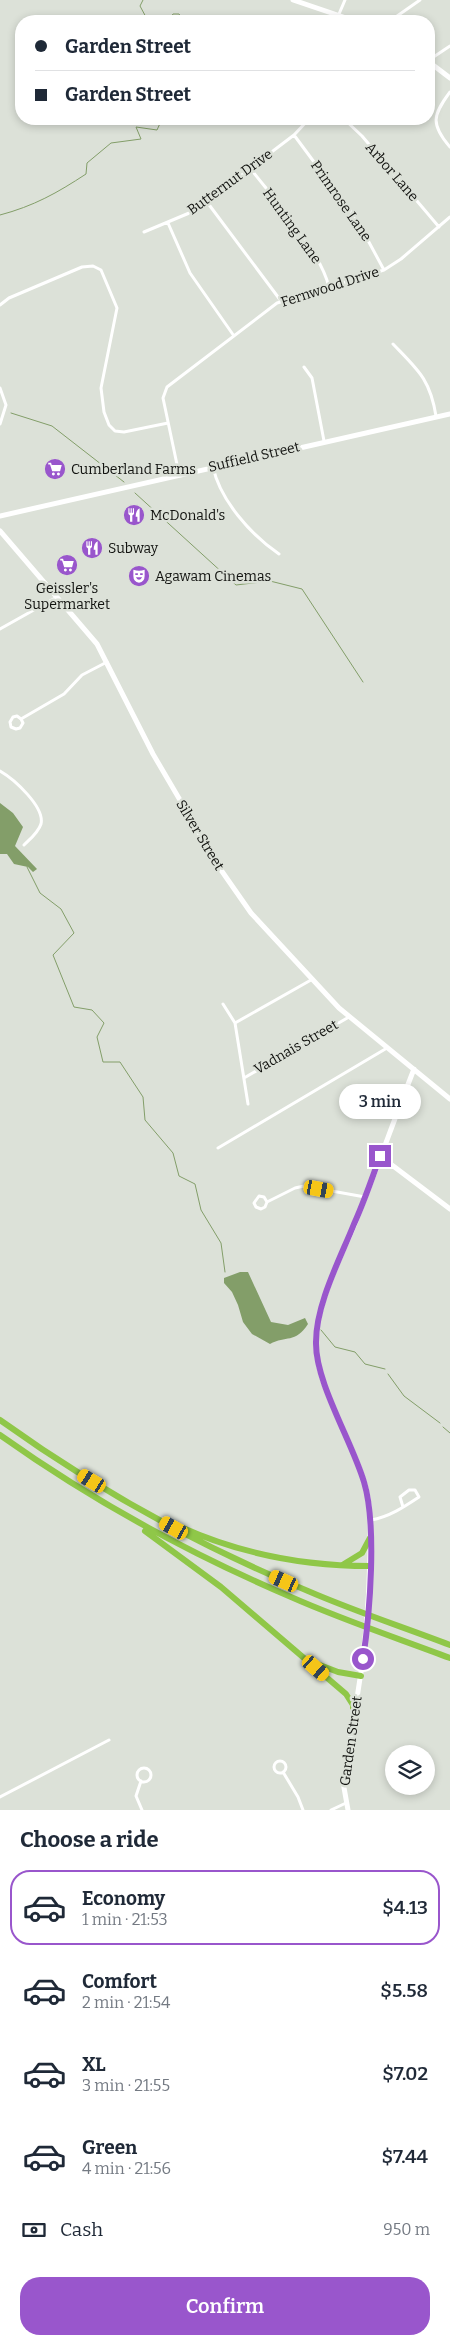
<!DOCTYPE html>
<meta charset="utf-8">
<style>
:root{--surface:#fff;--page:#f2f2f3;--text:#1f2937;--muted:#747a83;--line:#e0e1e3;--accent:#9956cc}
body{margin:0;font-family:Bitter,serif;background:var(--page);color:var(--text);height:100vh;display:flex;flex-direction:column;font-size:19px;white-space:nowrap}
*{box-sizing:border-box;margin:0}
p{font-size:16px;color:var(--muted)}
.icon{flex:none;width:28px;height:28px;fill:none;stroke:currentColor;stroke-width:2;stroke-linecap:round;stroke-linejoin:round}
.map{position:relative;height:1810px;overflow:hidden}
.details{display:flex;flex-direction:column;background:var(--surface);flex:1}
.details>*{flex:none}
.banner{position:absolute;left:15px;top:15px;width:420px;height:110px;border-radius:20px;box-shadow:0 2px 8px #0003;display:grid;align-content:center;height:110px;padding:0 20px;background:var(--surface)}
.fabs{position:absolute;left:385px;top:1745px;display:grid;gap:10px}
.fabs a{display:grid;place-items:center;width:50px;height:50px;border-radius:50%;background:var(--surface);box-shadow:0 2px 8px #0003;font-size:25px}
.end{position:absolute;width:22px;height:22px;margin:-11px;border:6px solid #9956cc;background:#fff;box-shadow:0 0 0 2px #fff}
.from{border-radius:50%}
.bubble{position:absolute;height:35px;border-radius:18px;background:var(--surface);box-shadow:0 2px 8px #0003;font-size:16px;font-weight:600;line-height:35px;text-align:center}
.car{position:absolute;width:15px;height:30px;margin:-15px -8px;border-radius:6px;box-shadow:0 0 4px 1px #0007;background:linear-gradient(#f5c518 24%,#345 0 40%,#f5c518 0 76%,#345 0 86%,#f5c518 0)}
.banner b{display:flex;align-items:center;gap:18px;height:48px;font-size:19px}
.banner b+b{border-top:1px solid var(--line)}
.banner i{width:12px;height:12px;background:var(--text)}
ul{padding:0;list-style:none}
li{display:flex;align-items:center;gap:15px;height:75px;margin:0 10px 8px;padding:0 10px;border:2px solid transparent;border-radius:20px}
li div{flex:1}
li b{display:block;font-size:19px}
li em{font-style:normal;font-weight:600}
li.on{border-color:var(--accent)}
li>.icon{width:45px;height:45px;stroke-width:1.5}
h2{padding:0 20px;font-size:22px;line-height:60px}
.pay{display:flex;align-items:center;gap:12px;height:55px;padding:0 20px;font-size:19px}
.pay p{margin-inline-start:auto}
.cta{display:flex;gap:10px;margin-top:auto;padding:10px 20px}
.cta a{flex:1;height:58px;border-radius:20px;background:var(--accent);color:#fff;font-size:20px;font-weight:600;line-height:58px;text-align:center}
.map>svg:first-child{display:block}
.water{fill:#839e69}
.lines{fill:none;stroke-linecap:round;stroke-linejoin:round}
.stream{stroke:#839e69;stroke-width:1}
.street{stroke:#fff;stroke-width:3}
.secondary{stroke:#fff;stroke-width:5}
.highway{stroke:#8fc748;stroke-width:6}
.route{stroke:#9956cc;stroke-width:6}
.labels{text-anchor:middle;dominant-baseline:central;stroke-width:5;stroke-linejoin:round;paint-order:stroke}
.street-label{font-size:14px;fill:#11120f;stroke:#dce1d8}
.poi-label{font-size:14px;fill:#11120f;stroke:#dce1d8;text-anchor:start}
</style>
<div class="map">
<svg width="450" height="1810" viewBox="0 0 450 1810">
<rect width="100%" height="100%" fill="#dce1d8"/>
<path class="water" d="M0 803 13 813 23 827 15 846 37 869 33 872 28 867 14 864 7 854H0Z
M240 1272H248L271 1322 288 1325 305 1318 308 1324C295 1344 286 1335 270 1344L252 1334 243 1322 238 1305 232 1292 224 1283V1278Z"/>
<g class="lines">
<path class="stream" d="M143 0 140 6 147 19 154 21
M164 21H168L173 14H179L184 21
M0 215C34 206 57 193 86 174L87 163 111 143 141 139 136 127 157 130 162 119
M11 413 52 426 124 482
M135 493 236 585 270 581 302 589 363 682
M27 867 40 893 61 909 74 933 53 955 74 1007 92 1010 104 1023 97 1037 103 1062H120L143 1097 145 1120 173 1153 179 1176 195 1184 201 1210 221 1243 225 1272
M321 1330 335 1347 355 1352 365 1364 385 1369
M388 1374 404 1396 440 1423
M443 1427 450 1433"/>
<path class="street" d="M339 14 345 0
M390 21 420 0
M429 60 450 46
M450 92C433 115 430 124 450 147
M344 119 362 136 439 227
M294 135 357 220 384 270
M250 168C274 199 320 250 329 287
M207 202 281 301
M168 223 190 273 234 336
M144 232 194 211 294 135 309 119
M0 305 9 298 82 267 93 266 101 270 117 308 101 388 104 412 109 425 115 431 124 432 168 423
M393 344C418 370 430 379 436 416
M304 367 312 378 324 441
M0 388 6 405 0 424
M213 467C220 500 251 535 279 554
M179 474 163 398 167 387 277 303 384 270 401 259 450 217
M0 629 57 597
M21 719 23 723 20 728 16 729 11 727 10 722 13 717 17 716 21 719 64 694 82 675 107 662
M0 771C14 779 45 807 41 824 38 833 30 839 24 845
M223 1004 235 1023
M244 1078 349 1017
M248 1104 235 1023 311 980
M218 1148 387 1048
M267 1202 264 1197 259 1196 254 1203 256 1207 261 1209 265 1207 267 1202 295 1188 304 1186 365 1197
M371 1520C389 1517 404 1507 419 1497L415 1490H409L400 1497 403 1507
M274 1767a6 6 0 1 1 12 0a6 6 0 1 1-12 0Z
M137 1775a7 7 0 1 1 14 0a7 7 0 1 1-14 0Z
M283 1772 298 1797 303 1810
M141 1781 136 1796 142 1810
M0 1797 109 1740
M331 1810 346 1803"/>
<path class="secondary" d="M293 0 355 21
M429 62 450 78
M0 516 450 414
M0 531 97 644 153 754 221 870 251 913 339 1008 450 1099
M380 1156 450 1209
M355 1711C364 1659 369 1608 370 1556 370 1533 372 1508 365 1485 354 1443 315 1384 316 1343 316 1303 341 1258 356 1221 376 1171 394 1120 414 1069
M348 1810 343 1782 354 1719"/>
<path class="highway" d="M0 1420C96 1489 199 1546 308 1591 354 1611 403 1627 450 1645
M0 1435C90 1499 188 1553 291 1597 343 1620 397 1638 450 1658
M172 1523C233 1552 302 1566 370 1566
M145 1531 221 1587 346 1694 353 1705V1721
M344 1564 362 1553 370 1538
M312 1662 338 1672 361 1676"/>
</g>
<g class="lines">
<path class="route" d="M363 1659C370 1613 377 1525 364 1482 352 1441 315 1382 316 1342 316 1304 340 1259 354 1224 364 1202 372 1179 380 1156"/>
</g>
<defs>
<g id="supermarket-disc" transform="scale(1.125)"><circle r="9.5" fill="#9956cc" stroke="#dce1d8"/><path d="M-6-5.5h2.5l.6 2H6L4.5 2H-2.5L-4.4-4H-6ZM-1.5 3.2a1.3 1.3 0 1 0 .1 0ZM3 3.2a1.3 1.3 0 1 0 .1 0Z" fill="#fff"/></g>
<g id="restaurant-disc" transform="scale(1.125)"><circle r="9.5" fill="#9956cc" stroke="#dce1d8"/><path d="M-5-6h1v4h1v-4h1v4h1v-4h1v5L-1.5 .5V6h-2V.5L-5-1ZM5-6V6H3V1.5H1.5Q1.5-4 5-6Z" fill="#fff"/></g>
<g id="theatre-disc" transform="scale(1.125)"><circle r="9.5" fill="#9956cc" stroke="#dce1d8"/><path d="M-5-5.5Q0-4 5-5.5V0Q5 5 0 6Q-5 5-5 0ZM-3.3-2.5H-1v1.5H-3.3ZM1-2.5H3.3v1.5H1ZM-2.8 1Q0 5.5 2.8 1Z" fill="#fff"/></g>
</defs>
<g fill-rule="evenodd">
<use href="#supermarket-disc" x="55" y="469"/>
<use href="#restaurant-disc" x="134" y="515"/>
<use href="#restaurant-disc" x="92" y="548"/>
<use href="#supermarket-disc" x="67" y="565"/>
<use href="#theatre-disc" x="139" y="576"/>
</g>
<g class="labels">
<g class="street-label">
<text transform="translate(392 172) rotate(49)">Arbor Lane</text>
<text transform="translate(230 182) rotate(-36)">Butternut Drive</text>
<text transform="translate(341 201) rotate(55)">Primrose Lane</text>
<text transform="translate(292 226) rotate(54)">Hunting Lane</text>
<text transform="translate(330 287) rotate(-18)">Fernwood Drive</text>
<text transform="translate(254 457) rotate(-13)">Suffield Street</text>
<text transform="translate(200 835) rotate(59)">Silver Street</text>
<text transform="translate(296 1047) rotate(-30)">Vadnais Street</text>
<text transform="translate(351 1741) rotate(-82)">Garden Street</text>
</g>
<g class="poi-label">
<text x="71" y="469">Cumberland Farms</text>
<text x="150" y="515">McDonald's</text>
<text x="108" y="548">Subway</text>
<text x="155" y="576">Agawam Cinemas</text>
<text x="67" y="588" text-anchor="middle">Geissler's<tspan x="67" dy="16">Supermarket</tspan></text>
</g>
</g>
</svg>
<div class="fabs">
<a><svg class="icon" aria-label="layers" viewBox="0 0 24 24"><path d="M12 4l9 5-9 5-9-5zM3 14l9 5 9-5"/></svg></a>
</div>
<i class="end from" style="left:363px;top:1659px"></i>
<i class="end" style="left:380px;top:1156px"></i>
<div class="bubble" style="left:339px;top:1084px;width:82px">3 min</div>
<i class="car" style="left:319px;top:1189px;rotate:100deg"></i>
<i class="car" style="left:92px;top:1481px;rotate:301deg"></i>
<i class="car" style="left:174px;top:1528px;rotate:299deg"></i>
<i class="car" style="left:284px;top:1581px;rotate:294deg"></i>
<i class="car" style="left:316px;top:1668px;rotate:131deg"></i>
<div class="banner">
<b><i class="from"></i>Garden Street</b>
<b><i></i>Garden Street</b>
</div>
</div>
<section class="details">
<h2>Choose a ride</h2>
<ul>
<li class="on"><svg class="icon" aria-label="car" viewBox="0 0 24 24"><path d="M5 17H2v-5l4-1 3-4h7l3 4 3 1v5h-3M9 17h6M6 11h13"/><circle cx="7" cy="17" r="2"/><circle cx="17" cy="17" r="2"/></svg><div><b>Economy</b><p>1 min · 21:53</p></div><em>$4.13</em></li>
<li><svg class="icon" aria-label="car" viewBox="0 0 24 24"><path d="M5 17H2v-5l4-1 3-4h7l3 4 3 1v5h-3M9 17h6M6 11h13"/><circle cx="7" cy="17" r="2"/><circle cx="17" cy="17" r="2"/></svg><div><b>Comfort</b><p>2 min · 21:54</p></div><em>$5.58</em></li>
<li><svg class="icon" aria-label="car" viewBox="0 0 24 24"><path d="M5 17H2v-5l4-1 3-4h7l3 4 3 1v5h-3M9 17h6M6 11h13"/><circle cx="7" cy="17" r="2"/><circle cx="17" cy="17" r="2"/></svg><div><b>XL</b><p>3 min · 21:55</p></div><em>$7.02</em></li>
<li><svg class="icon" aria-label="car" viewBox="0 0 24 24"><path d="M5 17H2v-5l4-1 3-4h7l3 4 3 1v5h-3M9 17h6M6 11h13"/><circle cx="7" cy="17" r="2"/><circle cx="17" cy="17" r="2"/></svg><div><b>Green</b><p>4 min · 21:56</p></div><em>$7.44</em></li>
</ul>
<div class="pay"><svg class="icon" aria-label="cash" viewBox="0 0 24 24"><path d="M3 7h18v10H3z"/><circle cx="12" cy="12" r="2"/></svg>Cash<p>950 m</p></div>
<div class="cta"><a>Confirm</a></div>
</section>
